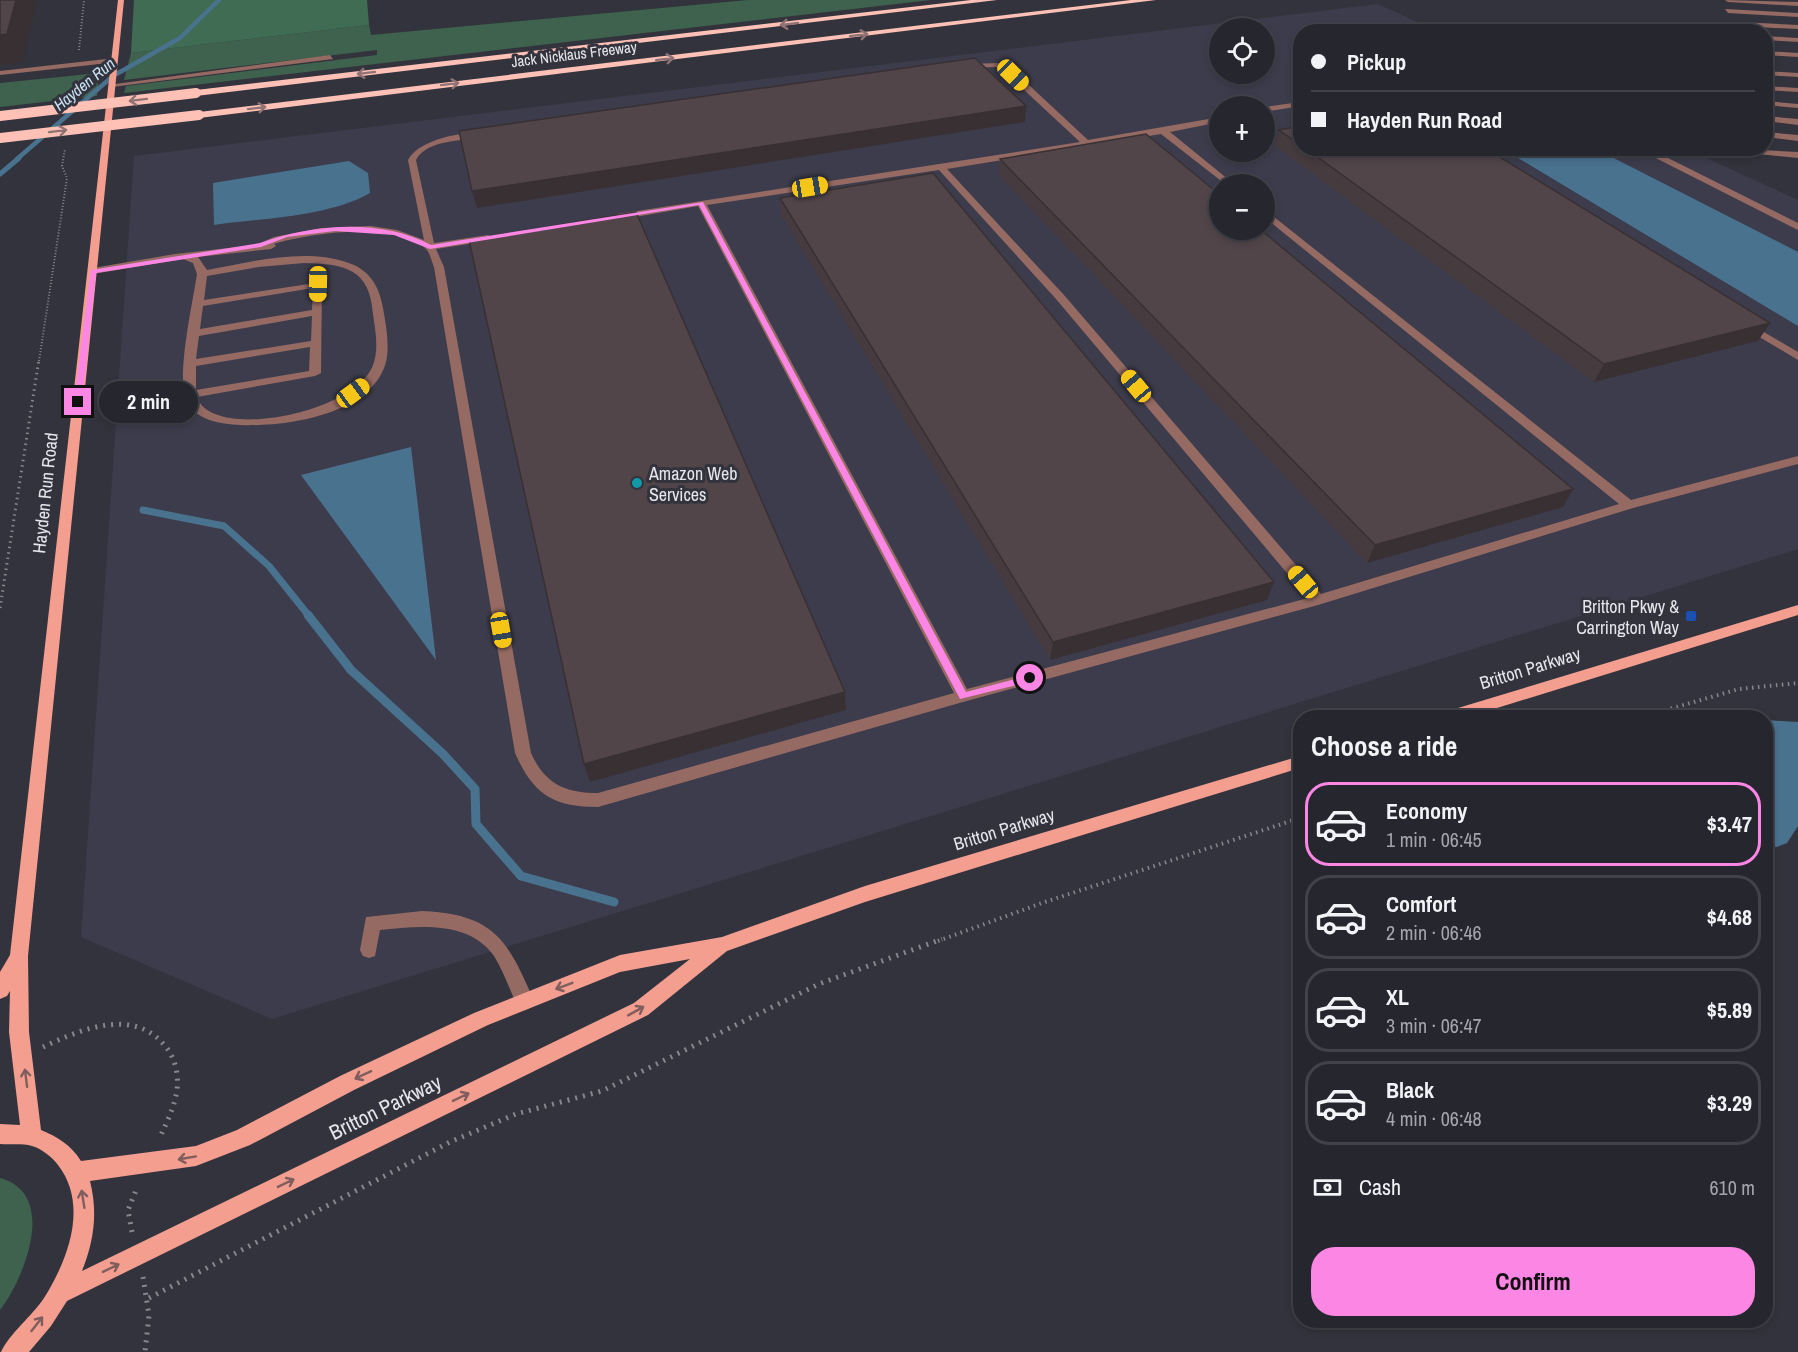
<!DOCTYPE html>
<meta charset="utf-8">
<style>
:root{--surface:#26262e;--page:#2e2e36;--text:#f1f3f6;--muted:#a4a5aa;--line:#42434a;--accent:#fc86e4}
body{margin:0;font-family:"Archivo Narrow",sans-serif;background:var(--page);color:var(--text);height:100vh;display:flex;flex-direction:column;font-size:22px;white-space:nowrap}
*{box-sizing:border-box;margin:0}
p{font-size:20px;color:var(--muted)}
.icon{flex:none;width:33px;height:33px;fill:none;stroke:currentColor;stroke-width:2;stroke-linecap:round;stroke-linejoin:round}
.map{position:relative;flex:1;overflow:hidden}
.details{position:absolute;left:1293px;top:710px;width:480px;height:618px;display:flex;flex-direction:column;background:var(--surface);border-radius:24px;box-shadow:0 3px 9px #0003,0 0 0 2px var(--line)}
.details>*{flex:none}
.top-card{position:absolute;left:1293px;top:24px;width:480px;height:132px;border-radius:24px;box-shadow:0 3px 9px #0003,0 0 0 2px var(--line);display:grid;align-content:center;height:132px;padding:0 18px;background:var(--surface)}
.buttons{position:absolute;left:1209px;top:18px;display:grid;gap:12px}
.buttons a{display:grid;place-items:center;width:66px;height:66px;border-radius:50%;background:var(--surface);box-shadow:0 3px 9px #0003,0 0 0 2px var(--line);font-size:30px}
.end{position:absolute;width:27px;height:27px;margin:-14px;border:8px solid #fc86e4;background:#111;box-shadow:0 0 0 3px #111}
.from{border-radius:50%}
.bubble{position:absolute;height:42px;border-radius:21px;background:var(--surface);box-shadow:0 3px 9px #0003,0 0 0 2px var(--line);font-size:20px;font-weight:700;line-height:42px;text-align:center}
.car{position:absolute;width:18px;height:36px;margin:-18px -9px;border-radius:8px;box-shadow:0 0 4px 2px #0007;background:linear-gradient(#f5c518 24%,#345 0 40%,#f5c518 0 76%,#345 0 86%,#f5c518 0)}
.top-card b{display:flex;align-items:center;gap:21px;height:57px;font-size:22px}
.top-card b+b{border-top:2px solid var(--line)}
.top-card i{width:15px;height:15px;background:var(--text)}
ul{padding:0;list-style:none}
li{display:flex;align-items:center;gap:18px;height:84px;margin:0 12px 9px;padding:0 6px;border:3px solid var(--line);border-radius:24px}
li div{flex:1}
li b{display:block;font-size:22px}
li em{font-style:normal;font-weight:700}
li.selected{border-color:var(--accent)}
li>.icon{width:54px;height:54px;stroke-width:1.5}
h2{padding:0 18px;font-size:27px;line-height:72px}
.pay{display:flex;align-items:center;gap:15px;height:66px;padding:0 18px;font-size:22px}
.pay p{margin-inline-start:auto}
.cta{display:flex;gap:12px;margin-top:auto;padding:12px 18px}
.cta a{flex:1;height:69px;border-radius:24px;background:var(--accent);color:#111;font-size:24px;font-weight:700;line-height:69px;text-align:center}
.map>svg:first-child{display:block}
.built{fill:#3d3c4c;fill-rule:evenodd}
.green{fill:#3e624d}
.forest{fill:#3f6c53}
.water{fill:#49728e}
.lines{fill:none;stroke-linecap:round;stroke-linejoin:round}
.stream-far3{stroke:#49728e;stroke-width:4.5}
.stream-far2{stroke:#49728e;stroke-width:5}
.stream-far1{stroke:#49728e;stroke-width:7}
.stream{stroke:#49728e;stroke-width:9}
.path-far3{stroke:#86868e;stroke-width:2;stroke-dasharray:1 2;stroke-linecap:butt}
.path-far2{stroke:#86868e;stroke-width:3;stroke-dasharray:1.5 4;stroke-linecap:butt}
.path-far1{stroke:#86868e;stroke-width:4;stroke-dasharray:1.5 4.5;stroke-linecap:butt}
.path{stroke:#86868e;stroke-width:5;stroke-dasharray:2 6;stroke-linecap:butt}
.minor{fill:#946a63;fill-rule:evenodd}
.major{fill:#f49e90;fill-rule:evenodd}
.highway{fill:#ffc0b5;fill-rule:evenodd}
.highway-bridge{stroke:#ffc0b5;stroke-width:10}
.wall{fill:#463b3f}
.shaded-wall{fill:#393033}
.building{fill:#514549;stroke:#393033;stroke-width:1.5}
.oneway{stroke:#8f7273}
.oneway2{stroke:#805e5e}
.route{fill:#fc86e4}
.culture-dot{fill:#0f9aa8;stroke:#33333d;stroke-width:2}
.transit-dot{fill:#1a4fb4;stroke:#33333d;stroke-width:2}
.labels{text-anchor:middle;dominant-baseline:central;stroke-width:6;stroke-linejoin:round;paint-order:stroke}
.far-street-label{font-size:15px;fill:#e5e5eb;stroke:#33333d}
.far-water-label{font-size:16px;font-style:italic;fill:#c9e3f6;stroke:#33333d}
.poi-label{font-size:18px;fill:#e5e5eb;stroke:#33333d;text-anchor:start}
.street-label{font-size:18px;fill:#e5e5eb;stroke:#33333d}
.near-street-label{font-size:21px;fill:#e5e5eb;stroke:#33333d}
</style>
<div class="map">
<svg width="1798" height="1352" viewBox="0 0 1798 1352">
<rect width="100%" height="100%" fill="#33333d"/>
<path class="built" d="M1378 4 1437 31 1300 32V148L1687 149 1798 200V549L272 1019 81 937 134 156ZM1220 28H1264V74H1220ZM1220 106H1264V152H1220ZM1220 184H1264V230H1220Z"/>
<path class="green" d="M748 0H931L124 93 126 86 377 55V50L124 80 131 53 369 25 371 35Z
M99 73 97 96 0 107V83Z
M0 1178C59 1194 24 1279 0 1310Z"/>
<path class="forest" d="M134 0H367L369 25 131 53Z"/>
<path class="water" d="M1503 149H1596L1798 252V326Z
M349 161 368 173 370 193C328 217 263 218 214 225L213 183Z
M411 447 436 660 301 475Z
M1766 720 1798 722V826L1787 843 1777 847 1766 846Z"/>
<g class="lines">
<path class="stream-far3" d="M17 159 113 76 180 38 219 0"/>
<path class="stream-far2" d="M0 174 19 158"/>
<path class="stream-far1" d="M143 510 224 526 269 566 309 616"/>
<path class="stream" d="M308 615 351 670 443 754 475 789 476 824 521 876 614 902"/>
<path class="path-far3" d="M79 50 84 0
M39 361 67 178 62 166 65 149"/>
<path class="path-far2" d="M0 608 39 359"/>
<path class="path-far1" d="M1642 717 1739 689 1798 683
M938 941 1042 903 1300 818"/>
<path class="path" d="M43 1047C81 1029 134 1007 165 1046 175 1057 179 1075 177 1089 175 1106 167 1122 160 1137
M132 1232 128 1210 137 1188
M143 1277 149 1315 145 1352
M149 1298 450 1142 516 1114 602 1091 819 984 942 939"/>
<path class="minor" d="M1725 0 1798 2V6L1728 2Z
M1725 9 1798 13V17L1728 13Z
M1739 22 1798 25V29L1736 26Z
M1402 29 1407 32H1399Z
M1766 36 1798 38V42L1766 40Z
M1766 51 1798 53V57L1766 55Z
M330 55 333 59 112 87 108 85Z
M115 58 118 62 0 75V71Z
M1001 63 1016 73 1088 140 1220 117V122L1170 132 1234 184H1225L1161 134 947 169 1064 295 1321 594 1619 504 1264 217V209L1631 500 1798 456V464L1633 508 1318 605 963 702 598 807C553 807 533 794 515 753L434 267C432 262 430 254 427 250 399 220 309 233 274 244L276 246 271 249 198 257 207 270C250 262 303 248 346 262 369 269 379 285 383 308 386 326 390 345 386 362 372 415 285 427 240 425 220 424 195 420 186 400 176 377 193 301 197 274L193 263 183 259 93 274 88 271 93 268 175 254 256 245 274 237 322 228 371 226 397 230 424 240 408 160C418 140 462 131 484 133V137C464 141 427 139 416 160L434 243 488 235 493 238 488 241 436 249 444 267 531 753C545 784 565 793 598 793L954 693 698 206 618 220 613 217 618 214 1080 142 1010 77 996 67 965 68 961 66 965 64ZM939 170 1056 299 1308 598 967 689 707 205ZM304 263C338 264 367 266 372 306 374 325 380 347 373 365 356 413 212 442 197 397L315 376 321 373 322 282 204 300 207 276 259 267ZM313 288 312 310 200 329 203 306ZM312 316 311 341 196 359 199 336ZM310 347 309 371 196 390V366Z
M1766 71 1798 73V77L1766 75Z
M1766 86 1798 88V92L1766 90Z
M1766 101 1798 104V108L1766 105Z
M1300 102V106L1264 112V107Z
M1766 116 1798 119V125L1766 121Z
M1766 132 1798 135V141L1766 137Z
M1636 148H1648L1798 223V230Z
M1725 148 1798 152V158L1729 151Z
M1745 321 1798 352V360L1741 326V322Z
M422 911C494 914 508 940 534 1001L532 1007 525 1010 518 1007C510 991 504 972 494 956 469 920 418 926 380 930L375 956 369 958 363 956 360 950 366 917Z"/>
<path class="major" d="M118 0H124L28 956 29 1032 41 1130C58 1137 71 1145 81 1161L196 1146 237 1130 340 1076 474 1013 620 955 722 937 865 886 1300 756V768L865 902 727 951 648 1015 67 1301 51 1326 29 1352H1C9 1334 32 1316 44 1298 68 1260 89 1205 58 1165 52 1157 42 1149 32 1146 22 1143 10 1145 0 1144V1124L20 1125 9 1032 10 991 7 996 0 999V972L10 955ZM690 959 634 1003 82 1271C94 1241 98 1213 90 1181L196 1166 250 1145 354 1090 488 1025 620 972Z
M1798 605V615L1468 717H1440L1443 713 1448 711Z"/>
<path class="highway" d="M971 0H997L196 96 191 93 196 90Z
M1131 0H1156L199 118 194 115 199 112Z"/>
<path class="highway-bridge" d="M0 116 196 93
M0 138 199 115"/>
</g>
<path class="wall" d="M1300 126V148H1485L1758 341 1594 382 1275 146 1279 130Z
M1000 159 1573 489 1563 507 1367 563 999 175Z
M780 198 1274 582 1267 600 1050 660 781 215Z"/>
<path class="shaded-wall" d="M16 0H37L23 62 0 65V35Z
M1026 106 1025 122 477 208 472 191Z
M1770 323 1758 341 1594 382 1604 364Z
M1573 489 1563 507 1367 563 1375 545Z
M1274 582 1267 600 1050 660 1053 642Z
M845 692 846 710 590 782 584 764Z"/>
<path class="building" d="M0 0H16L7 34 0 35Z
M975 58 1026 106 472 191 459 131Z
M1300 126V145L1279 130Z
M1146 134 1220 195V230H1261L1573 489 1375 545 1000 159Z
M1305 148H1485L1770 323 1604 364Z
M933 173 1274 582 1053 642 780 198Z
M636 212 845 692 584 764 469 240Z"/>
<defs><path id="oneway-shaft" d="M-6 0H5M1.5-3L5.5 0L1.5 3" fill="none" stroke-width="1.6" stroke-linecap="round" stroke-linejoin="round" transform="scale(1.5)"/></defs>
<g class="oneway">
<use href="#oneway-shaft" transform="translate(789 24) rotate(173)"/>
<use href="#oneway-shaft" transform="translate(859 35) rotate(-7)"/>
<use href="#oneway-shaft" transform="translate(665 59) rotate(-7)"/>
<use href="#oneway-shaft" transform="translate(366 73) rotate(173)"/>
<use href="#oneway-shaft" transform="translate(450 84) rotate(-7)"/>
<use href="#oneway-shaft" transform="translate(138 100) rotate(173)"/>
<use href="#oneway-shaft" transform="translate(257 108) rotate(-7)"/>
<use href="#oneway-shaft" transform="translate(58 131) rotate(-7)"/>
</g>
<g class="oneway2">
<use href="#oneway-shaft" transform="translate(564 986) rotate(159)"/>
<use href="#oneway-shaft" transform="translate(636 1011) rotate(-29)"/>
<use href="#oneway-shaft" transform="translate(363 1075) rotate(155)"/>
<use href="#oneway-shaft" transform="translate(26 1078) rotate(-97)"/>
<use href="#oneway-shaft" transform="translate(461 1097) rotate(-26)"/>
<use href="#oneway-shaft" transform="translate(187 1158) rotate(170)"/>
<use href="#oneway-shaft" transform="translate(286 1183) rotate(-26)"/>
<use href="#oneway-shaft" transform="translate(83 1199) rotate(-99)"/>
<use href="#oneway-shaft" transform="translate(111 1268) rotate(-26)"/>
<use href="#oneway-shaft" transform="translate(37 1324) rotate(-52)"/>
</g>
<path class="route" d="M703 202 966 692 1030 675 1033 676V681L960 699 699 205 430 249 394 235 335 231 287 237 261 247 96 273 82 402 78 404 74 402 91 270 260 243C312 224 381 218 431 245Z"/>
<circle class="culture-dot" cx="637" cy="483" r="6"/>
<rect class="transit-dot" x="1685" y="610" width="12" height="12" rx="3"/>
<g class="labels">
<g class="far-street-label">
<text transform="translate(574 54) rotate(-7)">Jack Nicklaus Freeway</text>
</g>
<g class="far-water-label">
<text transform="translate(84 84) rotate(-39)">Hayden Run</text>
</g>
<g class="poi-label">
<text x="649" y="473">Amazon Web<tspan x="649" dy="21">Services</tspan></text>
<text x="1679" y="606" text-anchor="end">Britton Pkwy &amp;<tspan x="1679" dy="21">Carrington Way</tspan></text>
</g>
<g class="street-label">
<text transform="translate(45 493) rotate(-84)">Hayden Run Road</text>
<text transform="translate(1530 668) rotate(-17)">Britton Parkway</text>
<text transform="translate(1004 829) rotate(-17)">Britton Parkway</text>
</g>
<g class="near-street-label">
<text transform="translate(385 1107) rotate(-26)">Britton Parkway</text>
</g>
</g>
</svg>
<div class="buttons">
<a><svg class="icon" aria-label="locate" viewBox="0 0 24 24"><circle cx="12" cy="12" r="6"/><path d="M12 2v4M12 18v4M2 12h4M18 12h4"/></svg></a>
<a>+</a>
<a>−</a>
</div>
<i class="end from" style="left:1030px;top:678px"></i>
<i class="end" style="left:78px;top:402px"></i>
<div class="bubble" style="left:99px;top:381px;width:99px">2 min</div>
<i class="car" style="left:1013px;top:75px;rotate:134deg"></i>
<i class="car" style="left:810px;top:187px;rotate:81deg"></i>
<i class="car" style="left:318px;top:284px;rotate:181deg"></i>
<i class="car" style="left:1136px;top:386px;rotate:320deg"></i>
<i class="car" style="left:353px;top:393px;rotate:54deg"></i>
<i class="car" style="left:1303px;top:582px;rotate:320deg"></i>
<i class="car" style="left:501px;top:630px;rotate:170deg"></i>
<div class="top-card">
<b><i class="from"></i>Pickup</b>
<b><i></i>Hayden Run Road</b>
</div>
<section class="details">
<h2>Choose a ride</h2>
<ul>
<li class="selected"><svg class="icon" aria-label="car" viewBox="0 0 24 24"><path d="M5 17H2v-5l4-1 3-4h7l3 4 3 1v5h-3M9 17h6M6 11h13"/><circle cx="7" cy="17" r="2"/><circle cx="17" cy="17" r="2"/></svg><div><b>Economy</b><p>1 min · 06:45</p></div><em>$3.47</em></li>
<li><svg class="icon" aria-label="car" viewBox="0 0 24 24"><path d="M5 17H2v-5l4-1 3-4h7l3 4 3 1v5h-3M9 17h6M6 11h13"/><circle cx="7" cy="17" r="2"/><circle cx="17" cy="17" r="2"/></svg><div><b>Comfort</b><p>2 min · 06:46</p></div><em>$4.68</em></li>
<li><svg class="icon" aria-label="car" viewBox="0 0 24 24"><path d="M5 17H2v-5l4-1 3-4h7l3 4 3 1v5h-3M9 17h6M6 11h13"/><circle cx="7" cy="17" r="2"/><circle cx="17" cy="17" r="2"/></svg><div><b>XL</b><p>3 min · 06:47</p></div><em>$5.89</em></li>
<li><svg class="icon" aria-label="car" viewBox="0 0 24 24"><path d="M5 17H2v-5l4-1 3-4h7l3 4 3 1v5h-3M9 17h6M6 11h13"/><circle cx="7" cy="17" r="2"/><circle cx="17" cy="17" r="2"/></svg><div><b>Black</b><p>4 min · 06:48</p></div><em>$3.29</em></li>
</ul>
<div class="pay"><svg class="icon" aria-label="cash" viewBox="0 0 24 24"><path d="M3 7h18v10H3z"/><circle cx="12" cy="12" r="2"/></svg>Cash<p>610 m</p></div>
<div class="cta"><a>Confirm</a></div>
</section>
</div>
